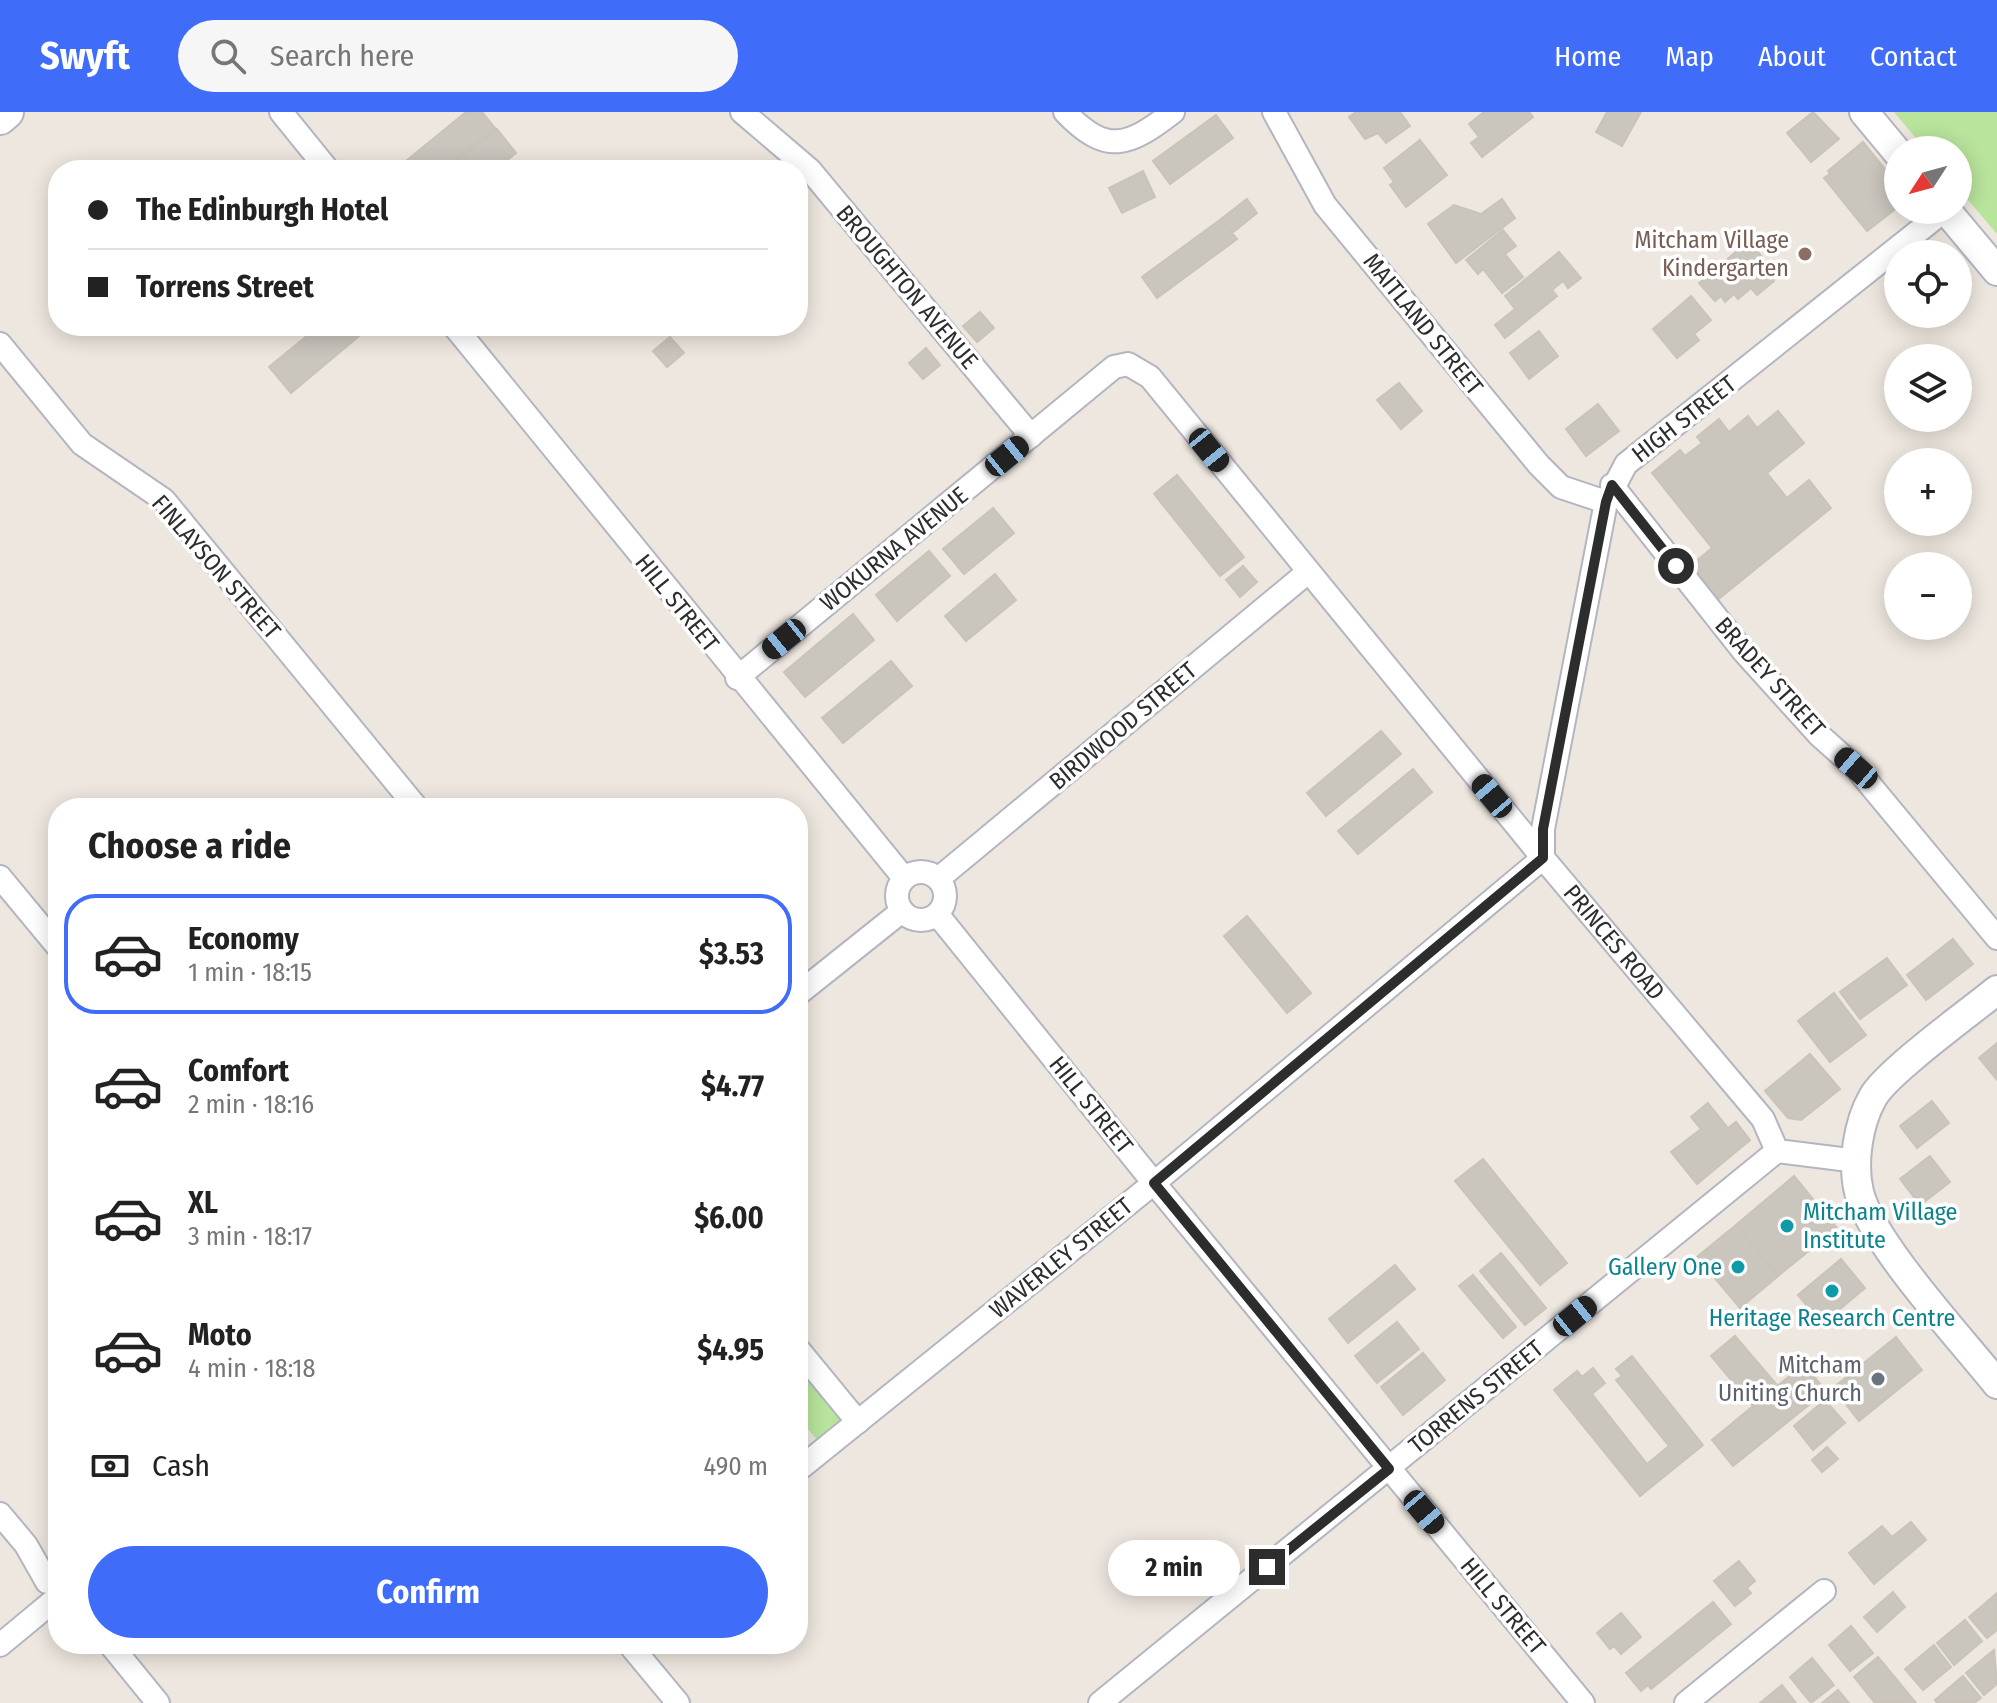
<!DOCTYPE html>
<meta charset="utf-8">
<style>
:root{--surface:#fff;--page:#f6f6f6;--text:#222;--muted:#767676;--line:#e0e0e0;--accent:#406cfa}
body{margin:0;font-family:"Fira Sans Condensed",sans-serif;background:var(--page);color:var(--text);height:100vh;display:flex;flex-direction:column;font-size:30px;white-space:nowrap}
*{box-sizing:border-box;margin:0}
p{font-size:26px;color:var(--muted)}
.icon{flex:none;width:44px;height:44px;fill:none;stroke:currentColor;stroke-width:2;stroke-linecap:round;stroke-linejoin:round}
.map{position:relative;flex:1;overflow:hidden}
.details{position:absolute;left:48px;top:686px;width:760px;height:856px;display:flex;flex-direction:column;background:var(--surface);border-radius:32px;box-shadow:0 4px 20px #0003}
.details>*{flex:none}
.guide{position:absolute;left:48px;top:48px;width:760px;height:176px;border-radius:32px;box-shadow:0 4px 20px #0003;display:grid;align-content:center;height:176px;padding:0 40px;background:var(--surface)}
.needle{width:52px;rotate:234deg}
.fabs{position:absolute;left:1884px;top:24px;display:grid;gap:16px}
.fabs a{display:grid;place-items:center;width:88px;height:88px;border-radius:50%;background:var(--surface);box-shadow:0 4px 20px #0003;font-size:40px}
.end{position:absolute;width:36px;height:36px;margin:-18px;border:10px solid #2d2d2d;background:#fff;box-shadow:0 0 0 4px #fff}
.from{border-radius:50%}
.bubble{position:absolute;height:56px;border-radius:28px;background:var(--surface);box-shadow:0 4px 20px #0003;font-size:26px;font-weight:700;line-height:56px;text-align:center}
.car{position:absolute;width:24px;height:48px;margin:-24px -12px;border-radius:10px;box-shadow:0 0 6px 2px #0007;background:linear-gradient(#222 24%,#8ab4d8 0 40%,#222 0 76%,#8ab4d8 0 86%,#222 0)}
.guide b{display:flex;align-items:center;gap:28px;height:76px;font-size:30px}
.guide b+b{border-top:2px solid var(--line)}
.guide i{width:20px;height:20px;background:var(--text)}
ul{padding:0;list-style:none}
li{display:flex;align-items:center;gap:24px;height:120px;margin:0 16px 12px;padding:0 24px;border:4px solid transparent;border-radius:32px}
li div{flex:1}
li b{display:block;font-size:30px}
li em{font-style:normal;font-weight:700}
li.on{border-color:var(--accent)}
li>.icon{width:72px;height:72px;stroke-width:1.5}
h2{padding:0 40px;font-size:36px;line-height:96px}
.pay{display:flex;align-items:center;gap:20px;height:88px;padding:0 40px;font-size:30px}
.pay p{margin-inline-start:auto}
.cta{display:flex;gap:16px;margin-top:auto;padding:16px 40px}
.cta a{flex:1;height:92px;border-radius:48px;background:var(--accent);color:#fff;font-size:32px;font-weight:700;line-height:92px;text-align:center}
header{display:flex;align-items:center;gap:48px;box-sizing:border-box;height:112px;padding:0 40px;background:var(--accent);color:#fff}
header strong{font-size:38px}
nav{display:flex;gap:44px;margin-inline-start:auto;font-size:28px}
.search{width:560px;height:72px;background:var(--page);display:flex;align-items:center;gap:20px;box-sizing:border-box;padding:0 28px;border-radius:44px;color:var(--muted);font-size:30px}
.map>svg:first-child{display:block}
.green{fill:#b8e49c}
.building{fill:#cac5bd;stroke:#cac3b8;stroke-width:2}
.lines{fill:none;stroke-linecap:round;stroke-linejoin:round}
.minor-casing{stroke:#b3b6c0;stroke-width:26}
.tertiary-casing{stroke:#b3b6c0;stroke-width:32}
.secondary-casing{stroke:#b3b6c0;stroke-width:36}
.minor{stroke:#fff;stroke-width:22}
.tertiary{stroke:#fff;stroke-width:28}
.secondary{stroke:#fff;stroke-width:32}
.route{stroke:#2d2d2d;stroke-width:10}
.education-dot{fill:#8d6e63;stroke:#fff;stroke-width:3}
.culture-dot{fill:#0f9aa8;stroke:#fff;stroke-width:3}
.worship-dot{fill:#6b7280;stroke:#fff;stroke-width:3}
.labels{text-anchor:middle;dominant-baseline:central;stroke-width:7;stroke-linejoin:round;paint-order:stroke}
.education-label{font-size:24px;fill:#785e54;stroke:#fff;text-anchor:end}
.street-label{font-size:24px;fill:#2d2d2d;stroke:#fff}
.culture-label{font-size:24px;fill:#0d838f;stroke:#fff;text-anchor:start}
.worship-label{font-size:24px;fill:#5b616d;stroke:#fff;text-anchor:end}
</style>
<header>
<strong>Swyft</strong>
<div class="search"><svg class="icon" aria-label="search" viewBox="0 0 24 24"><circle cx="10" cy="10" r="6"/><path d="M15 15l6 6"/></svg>Search here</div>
<nav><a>Home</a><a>Map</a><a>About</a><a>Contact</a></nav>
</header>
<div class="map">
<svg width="1997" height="1591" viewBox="0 0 1997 1591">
<rect width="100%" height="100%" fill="#eee7df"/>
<path class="green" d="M1894 0H1997V122L1958 76V38H1926Z
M798 1241 853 1309 822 1334 798 1305Z"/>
<path class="building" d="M466 0H482L495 16 443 58H395Z
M1356 0H1400L1410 14 1386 31 1378 21 1365 27 1349 5Z
M1484 0H1529L1533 5 1482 45 1471 31 1479 25 1469 12Z
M1607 0H1641L1622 34 1596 20Z
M1813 0 1839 27 1811 50 1787 21Z
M1216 3 1233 26 1170 72 1153 49Z
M497 17 516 41 495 58H446Z
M1420 28 1447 63 1406 95 1390 73 1394 70 1384 56Z
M1863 30 1898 73V95L1867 119 1824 66 1830 62 1828 59Z
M1143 59 1155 85 1122 101 1109 76Z
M1247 87 1257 101 1232 121 1221 107Z
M1502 87 1515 106 1456 151 1428 112 1454 93 1481 102Z
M1221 107 1237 127 1157 186 1142 165Z
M1503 118 1516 134 1505 142 1523 165 1502 181 1483 157 1478 162 1466 148Z
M1749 129 1773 158 1769 162 1774 169 1757 183 1751 176 1738 187 1734 182 1725 190 1721 184 1715 189 1699 171Z
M1559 140 1581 166 1568 176 1563 169 1552 178 1557 184 1505 226 1495 213 1515 197 1505 184Z
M1691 184 1711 208 1694 222 1699 228 1677 246 1653 217Z
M980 200 994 216 977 230 963 214Z
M319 214H371L291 281 269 255Z
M1539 219 1558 244 1529 267 1510 241Z
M670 225 684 241 667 255 653 239Z
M926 236 940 253 923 267 909 251Z
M1399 271 1422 299 1401 317 1377 288Z
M1598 292 1619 319 1586 344 1566 317Z
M1778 299 1804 331 1767 361 1787 386 1809 368 1831 396 1716 489 1689 455 1712 436 1652 361 1680 338 1685 344 1702 331 1697 325 1719 307 1729 320 1748 304 1757 316Z
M1177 363 1244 445 1220 464 1154 382Z
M993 396 1014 421 964 462 943 437Z
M929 439 950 464 897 509 876 483Z
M1243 454 1257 470 1240 485 1226 468Z
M995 462 1016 488 966 529 945 504Z
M853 502 874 528 805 585 784 560Z
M891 549 912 574 843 631 822 606Z
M1381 619 1401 642 1326 704 1307 681Z
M1413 657 1432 680 1358 742 1338 719Z
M1247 804 1311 881 1287 901 1224 824Z
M1953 827 1973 852 1926 888 1907 863Z
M1887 846 1907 873 1860 907 1840 880Z
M1834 881 1866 923 1830 950 1798 909Z
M1997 931V968L1979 946Z
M1810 942 1840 977 1801 1008 1788 1006 1765 979Z
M1932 989 1949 1011 1917 1036 1900 1014Z
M1708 991 1728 1016 1736 1010 1750 1028 1697 1072 1671 1040 1701 1017 1691 1005Z
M1930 1044 1950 1070 1920 1093 1900 1067Z
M1483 1047 1567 1151 1540 1173 1455 1069Z
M1794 1064 1837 1116 1778 1164 1736 1113Z
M1736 1113 1778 1164 1740 1196 1697 1145Z
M1501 1141 1546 1196 1525 1213 1480 1159Z
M1841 1147 1865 1176 1822 1212 1798 1183Z
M1395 1153 1415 1177 1348 1231 1329 1207Z
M1473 1163 1516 1215 1503 1226 1459 1174Z
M1397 1210 1419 1237 1377 1271 1355 1244Z
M1735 1224 1776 1272 1752 1293 1711 1244Z
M1896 1225 1922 1258 1859 1309 1833 1276Z
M1423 1241 1445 1268 1403 1303 1381 1275Z
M1632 1244 1703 1333 1640 1384 1554 1278 1577 1259 1582 1265 1593 1256 1605 1271 1592 1282 1647 1352 1669 1334 1616 1268 1622 1264 1616 1257Z
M1804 1252 1826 1279 1733 1354 1712 1328Z
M1825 1288 1845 1311 1813 1338 1794 1314Z
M1827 1335 1838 1347 1822 1360 1812 1348Z
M1911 1410 1926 1428 1874 1472 1849 1441 1882 1414 1892 1425Z
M1739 1449 1755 1469 1747 1476 1751 1481 1735 1494 1714 1469Z
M1893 1480 1905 1495 1877 1520 1864 1505Z
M1997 1481V1518L1987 1526 1969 1505Z
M1713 1490 1731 1512 1651 1577 1648 1573 1641 1579 1626 1561Z
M1621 1501 1641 1525 1621 1542 1614 1534 1610 1537 1597 1521Z
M1965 1508 1982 1529 1954 1553 1937 1531Z
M1851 1514 1873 1541 1850 1559 1829 1533Z
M1934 1533 1951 1555 1923 1578 1905 1557Z
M1994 1538 1997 1572 1984 1583 1966 1561Z
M1878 1545 1916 1591H1875L1854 1565Z
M1812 1546 1834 1573 1811 1591 1790 1565Z
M1963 1564 1981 1586 1974 1591H1937L1935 1588Z
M1782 1573 1796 1591H1760Z
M1838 1578 1849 1591H1822Z"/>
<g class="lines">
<g class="minor-casing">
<g id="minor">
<path d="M281 0 328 58"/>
<path d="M742 0 810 58 1031 324"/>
<path d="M1065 0C1107 44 1129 34 1173 0"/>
<path d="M1274 0 1325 93 1539 353 1561 375 1606 390"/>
<path d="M454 214 904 766"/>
<path d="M0 232 82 332 164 388 417 696"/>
<path d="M1612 373 1744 540 1819 623 1856 656 1997 826"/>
<path id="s1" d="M737 566 1114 255 1128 252 1150 265 1543 746 1763 1007 1777 1039 1857 1049"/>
<circle cx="921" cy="784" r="24"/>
<path d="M0 765 58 835"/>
<path d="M938 767 1308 460"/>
<path d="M937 802 1154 1071 1583 1591"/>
<path d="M798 882 902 799"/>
<path d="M798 1237 858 1310"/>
<path d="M798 1358 1154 1071 1543 746V717L1606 390 1626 352 1945 98"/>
<path d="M0 1402 26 1433 47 1470"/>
<path d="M110 1532 158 1591"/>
<path d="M629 1532 678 1591"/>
<path d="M0 1533 52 1490"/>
<path d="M1100 1591 1777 1039"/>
<path d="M1686 1591 1824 1479"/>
</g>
</g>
<g class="tertiary-casing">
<path id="tertiary" d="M1864 0 1898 41
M1946 98 1997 159
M1997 878C1970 900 1887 960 1873 985 1858 1011 1852 1051 1859 1080 1871 1130 1962 1228 1997 1272"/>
</g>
<g class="secondary-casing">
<path id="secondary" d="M0 6 7 0"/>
</g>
<use href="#minor" class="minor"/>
<use href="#tertiary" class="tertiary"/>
<use href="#secondary" class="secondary"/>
</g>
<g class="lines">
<path class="route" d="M1267 1455 1389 1357 1154 1071 1543 746V717L1606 390 1612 373 1676 454"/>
</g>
<circle class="education-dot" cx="1805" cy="142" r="8"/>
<g class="culture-dot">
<circle cx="1787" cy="1114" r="8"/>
<circle cx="1738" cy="1155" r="8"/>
<circle cx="1832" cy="1179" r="8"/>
</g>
<circle class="worship-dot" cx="1878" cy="1267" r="8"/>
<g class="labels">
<g class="education-label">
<text x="1789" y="128">Mitcham Village<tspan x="1789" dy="28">Kindergarten</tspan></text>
</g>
<g class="street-label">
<text transform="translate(907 175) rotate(50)">BROUGHTON AVENUE</text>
<text transform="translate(1423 212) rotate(51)">MAITLAND STREET</text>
<text transform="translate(1684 307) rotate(-38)">HIGH STREET</text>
<text transform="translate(894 437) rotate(-39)">WOKURNA AVENUE</text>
<text transform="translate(216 455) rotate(49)">FINLAYSON STREET</text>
<text transform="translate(677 491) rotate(51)">HILL STREET</text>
<text transform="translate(1770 565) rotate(48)">BRADEY STREET</text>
<text transform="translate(1123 614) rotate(-40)">BIRDWOOD STREET</text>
<text stroke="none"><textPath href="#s1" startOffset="1260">PRINCES ROAD</textPath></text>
<text transform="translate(1091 993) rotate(51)">HILL STREET</text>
<text transform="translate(1061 1146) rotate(-39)">WAVERLEY STREET</text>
<text transform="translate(1476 1285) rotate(-39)">TORRENS STREET</text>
<text transform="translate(1503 1494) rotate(50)">HILL STREET</text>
</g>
<g class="culture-label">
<text x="1803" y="1100">Mitcham Village<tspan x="1803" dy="28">Institute</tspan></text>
<text x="1722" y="1155" text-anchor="end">Gallery One</text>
<text x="1832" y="1206" text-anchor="middle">Heritage Research Centre</text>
</g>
<g class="worship-label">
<text x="1862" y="1253">Mitcham<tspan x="1862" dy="28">Uniting Church</tspan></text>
</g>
</g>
</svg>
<div class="fabs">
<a><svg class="needle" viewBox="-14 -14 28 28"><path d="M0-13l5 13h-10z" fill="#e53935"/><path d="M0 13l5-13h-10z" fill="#767676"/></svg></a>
<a><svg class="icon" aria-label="locate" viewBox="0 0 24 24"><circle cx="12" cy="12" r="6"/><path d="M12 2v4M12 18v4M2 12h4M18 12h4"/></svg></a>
<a><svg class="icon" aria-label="layers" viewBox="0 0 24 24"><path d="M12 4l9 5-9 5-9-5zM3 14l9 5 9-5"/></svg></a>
<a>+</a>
<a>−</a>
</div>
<i class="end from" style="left:1676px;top:454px"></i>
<i class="end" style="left:1267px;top:1455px"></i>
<div class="bubble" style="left:1108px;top:1428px;width:132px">2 min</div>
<i class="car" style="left:1209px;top:338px;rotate:141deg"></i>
<i class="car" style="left:1007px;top:344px;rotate:51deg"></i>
<i class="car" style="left:784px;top:527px;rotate:231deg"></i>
<i class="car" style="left:1856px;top:656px;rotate:311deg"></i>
<i class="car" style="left:1492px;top:684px;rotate:320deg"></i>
<i class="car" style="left:1575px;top:1204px;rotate:51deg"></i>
<i class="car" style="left:1424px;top:1400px;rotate:140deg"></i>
<div class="guide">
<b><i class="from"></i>The Edinburgh Hotel</b>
<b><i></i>Torrens Street</b>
</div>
<section class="details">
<h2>Choose a ride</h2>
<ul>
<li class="on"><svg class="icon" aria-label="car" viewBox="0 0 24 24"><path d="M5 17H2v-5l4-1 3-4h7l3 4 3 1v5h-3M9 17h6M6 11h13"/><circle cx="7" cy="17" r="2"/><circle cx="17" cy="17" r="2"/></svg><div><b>Economy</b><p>1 min · 18:15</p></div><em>$3.53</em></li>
<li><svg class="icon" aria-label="car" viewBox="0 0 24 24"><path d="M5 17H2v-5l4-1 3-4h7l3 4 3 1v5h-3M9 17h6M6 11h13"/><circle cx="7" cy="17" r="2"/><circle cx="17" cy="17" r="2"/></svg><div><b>Comfort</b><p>2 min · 18:16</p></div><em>$4.77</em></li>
<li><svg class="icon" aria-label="car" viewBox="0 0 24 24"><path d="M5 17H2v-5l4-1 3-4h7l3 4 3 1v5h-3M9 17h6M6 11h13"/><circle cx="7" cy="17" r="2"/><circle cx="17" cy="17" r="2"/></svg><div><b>XL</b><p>3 min · 18:17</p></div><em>$6.00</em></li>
<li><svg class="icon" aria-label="car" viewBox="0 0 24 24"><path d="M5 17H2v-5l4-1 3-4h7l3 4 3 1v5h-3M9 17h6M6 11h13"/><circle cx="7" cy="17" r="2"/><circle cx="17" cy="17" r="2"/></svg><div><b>Moto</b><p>4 min · 18:18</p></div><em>$4.95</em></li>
</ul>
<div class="pay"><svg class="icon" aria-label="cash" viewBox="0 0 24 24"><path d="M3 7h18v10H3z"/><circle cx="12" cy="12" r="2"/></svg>Cash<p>490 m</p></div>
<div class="cta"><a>Confirm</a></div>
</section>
</div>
